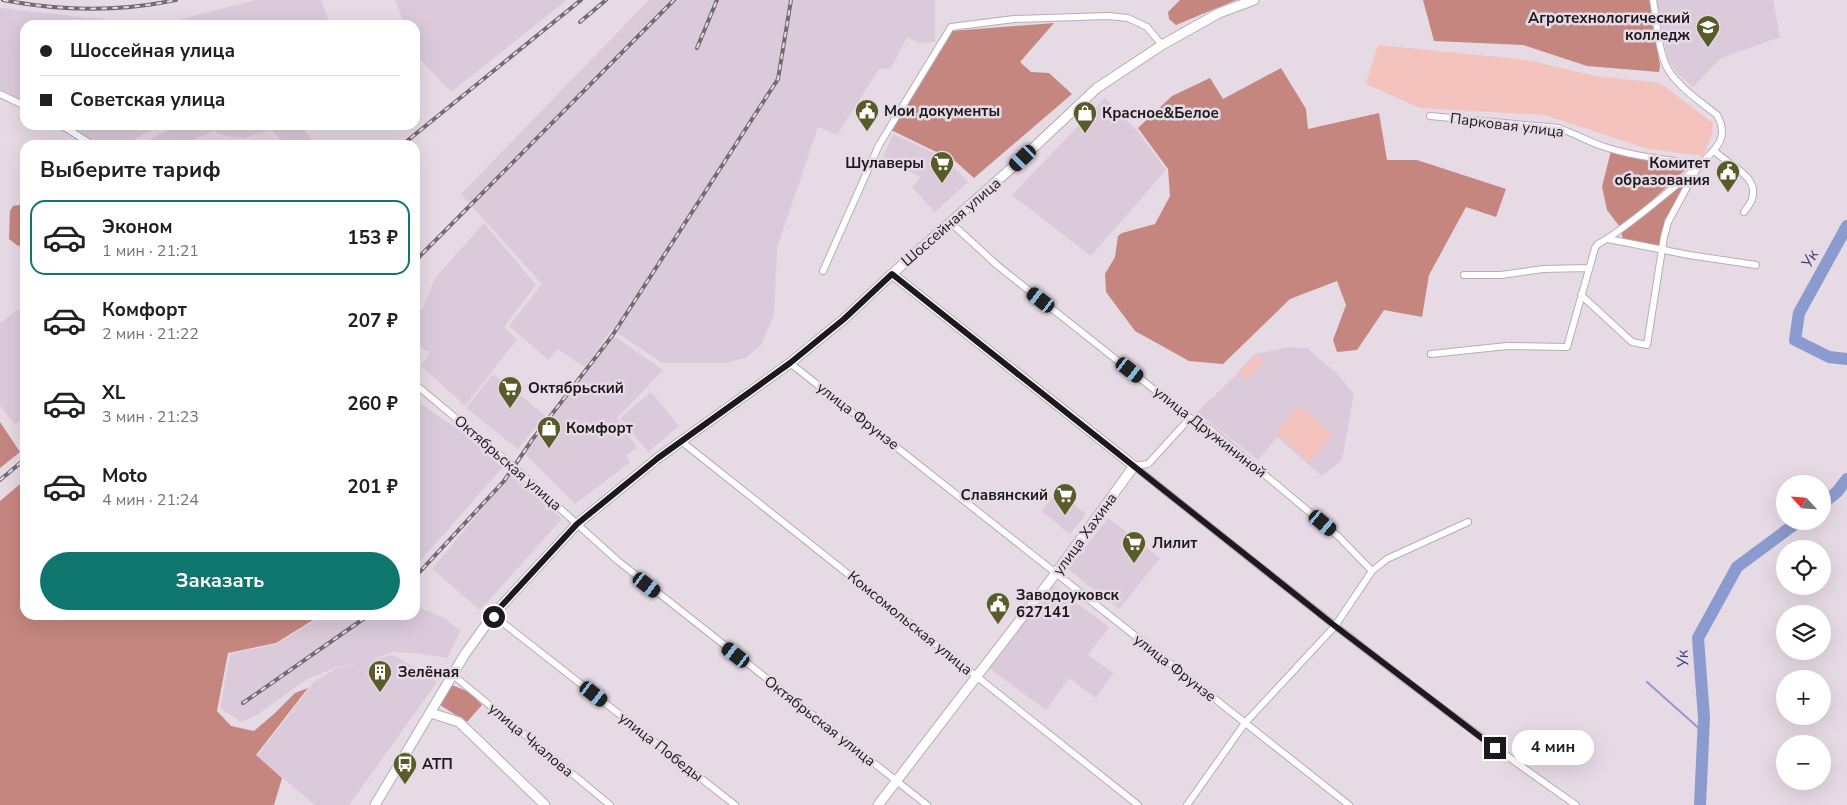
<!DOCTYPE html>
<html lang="ru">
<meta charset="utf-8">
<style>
:root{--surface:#fff;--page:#f2f2f2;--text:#202124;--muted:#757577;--line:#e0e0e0;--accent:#0f766e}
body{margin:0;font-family:"Nunito Sans",sans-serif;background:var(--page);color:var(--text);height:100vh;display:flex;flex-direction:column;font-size:19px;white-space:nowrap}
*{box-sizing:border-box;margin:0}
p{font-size:16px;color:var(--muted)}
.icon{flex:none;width:28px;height:28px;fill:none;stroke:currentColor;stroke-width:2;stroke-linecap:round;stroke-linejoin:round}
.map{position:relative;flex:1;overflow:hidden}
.sheet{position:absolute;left:20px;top:140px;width:400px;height:480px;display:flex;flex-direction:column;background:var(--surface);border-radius:15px;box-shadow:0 5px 20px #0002}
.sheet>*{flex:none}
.top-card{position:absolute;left:20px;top:20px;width:400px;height:110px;border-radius:15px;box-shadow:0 5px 20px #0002;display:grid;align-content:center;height:110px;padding:0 20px;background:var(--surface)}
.needle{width:32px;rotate:296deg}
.fabs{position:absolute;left:1776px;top:475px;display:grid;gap:10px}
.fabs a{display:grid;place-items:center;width:55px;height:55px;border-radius:50%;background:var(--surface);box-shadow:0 5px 20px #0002;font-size:25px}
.end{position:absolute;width:22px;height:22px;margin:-11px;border:6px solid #1d191d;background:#fff;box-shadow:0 0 0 2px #fff}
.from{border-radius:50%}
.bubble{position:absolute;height:35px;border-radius:18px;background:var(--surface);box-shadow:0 5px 20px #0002;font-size:16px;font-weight:700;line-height:35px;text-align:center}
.car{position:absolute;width:15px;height:30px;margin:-15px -8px;border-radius:6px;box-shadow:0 0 4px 1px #0007;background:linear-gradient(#222 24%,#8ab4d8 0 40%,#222 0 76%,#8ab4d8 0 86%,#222 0)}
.top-card b{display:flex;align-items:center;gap:18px;height:48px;font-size:19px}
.top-card b+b{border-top:1px solid var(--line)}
.top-card i{width:12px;height:12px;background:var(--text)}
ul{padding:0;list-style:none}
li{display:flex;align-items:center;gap:15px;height:75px;margin:0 10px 8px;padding:0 10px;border:2px solid transparent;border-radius:15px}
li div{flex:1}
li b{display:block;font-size:19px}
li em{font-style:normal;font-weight:700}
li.active{border-color:var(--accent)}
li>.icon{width:45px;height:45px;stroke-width:1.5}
h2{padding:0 20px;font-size:22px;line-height:60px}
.primary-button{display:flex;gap:10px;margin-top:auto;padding:10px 20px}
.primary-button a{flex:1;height:58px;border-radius:30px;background:var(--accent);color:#fff;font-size:20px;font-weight:700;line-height:58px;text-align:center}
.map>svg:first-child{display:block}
.built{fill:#dbcada}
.green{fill:#f4c3bd}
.forest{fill:#c58680}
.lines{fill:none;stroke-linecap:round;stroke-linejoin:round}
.stream{stroke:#8b9bcf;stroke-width:2}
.river{stroke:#8b9bcf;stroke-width:12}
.street-casing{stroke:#b8adb7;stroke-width:8}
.secondary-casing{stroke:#b8adb7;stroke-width:11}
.street{stroke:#fff;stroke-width:6}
.secondary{stroke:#fff;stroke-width:9}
.rail-casing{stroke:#726b72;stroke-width:4}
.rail{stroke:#e6dae5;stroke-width:2;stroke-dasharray:5.5;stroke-linecap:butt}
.route{stroke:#1d191d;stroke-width:6}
.labels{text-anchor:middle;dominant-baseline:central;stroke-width:5;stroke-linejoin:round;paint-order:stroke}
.poi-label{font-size:15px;font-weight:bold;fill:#1d191d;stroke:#e6dae5;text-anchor:start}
.street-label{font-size:15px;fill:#1d191d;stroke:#e6dae5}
.water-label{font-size:16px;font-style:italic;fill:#344383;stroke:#e6dae5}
</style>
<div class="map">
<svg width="1847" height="805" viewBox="0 0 1847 805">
<rect width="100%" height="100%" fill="#e6dae5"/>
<path class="built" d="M256 0H321L330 25H158Z
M395 0H567L451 92 418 57 415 50V25H405Z
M649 0H935V42L919 43 907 37 891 68 879 69 837 135 818 127 777 248 774 315 761 345 745 358 725 363H662L612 329 585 367 558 349 549 360 509 326 542 284 461 194Z
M1657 0H1773L1780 37 1721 58 1693 87 1677 73 1668 60Z
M0 8 153 25H25V102L0 89Z
M1105 98 1139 133 1166 170 1091 256 1012 195Z
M67 125H161L124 145H101Z
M178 125H300L317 145H286L271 130 245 138 226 136 213 131 191 141 193 145H139Z
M893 134 946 159 968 182 935 212 912 187 921 177 882 159Z
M484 223 536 285 504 327 517 339 465 406 421 366 430 354 415 341V318L424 307 435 278Z
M19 309 25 316V420L14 424 0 405V323Z
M614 336 663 370 617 418 637 448 626 455 630 462 575 504 525 454Z
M1292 347 1307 348 1335 372 1354 394 1342 460 1322 476 1277 437 1258 460 1197 412 1236 375 1254 354Z
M493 374 545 415 518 449 466 408Z
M651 392 679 426 648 452 620 418Z
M415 400 471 438 503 467 415 567Z
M512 473 562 519 480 610 432 569Z
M1057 492 1086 514 1070 534 1042 511Z
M1108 518 1160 558 1119 609 1068 569Z
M1051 584 1109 627 1088 655 1113 673 1096 698 1069 678 1046 710 989 668Z
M415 600 423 609 444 618 461 631 447 658 416 653 392 652 371 660 394 655 437 682 349 805H315L257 756 314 682 335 669 360 663 337 667 307 679 257 715 241 722 220 708 230 654 276 644 325 615H415Z"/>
<path class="green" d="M1378 45 1528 60 1595 76 1660 83 1713 123 1712 134 1703 156 1649 149 1544 115 1420 108 1366 84Z
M1257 355 1264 362 1247 380 1239 373Z
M1300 405 1333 436 1308 462 1276 431Z"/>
<path class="forest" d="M1180 0H1236L1176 25 1169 19 1168 12Z
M1423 0H1650L1660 66 1659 72 1587 66 1523 45 1434 41Z
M1054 23 1020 62 1031 72 1049 73 1072 94 974 178 955 161 891 130 952 31Z
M1281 68 1306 109 1308 129 1379 113 1387 160H1417L1506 189 1496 217 1466 207 1429 275 1422 317 1384 310 1357 350 1337 352 1333 340 1346 305 1337 281 1290 299 1223 364 1189 361 1135 331 1106 292 1105 274 1115 257 1118 236 1122 233 1155 224 1170 196 1168 169 1138 128 1172 96 1210 78 1223 99Z
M1611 151 1638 159 1681 163 1685 170 1648 204 1620 227 1607 210 1602 187Z
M1688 177 1677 200 1660 248 1623 239 1621 232Z
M25 204V244L18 246 9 239 10 211 13 206Z
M0 422 20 452 0 468Z
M25 480V615H321L276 643 228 653 217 711 231 726 254 731 275 713 295 693 308 688 256 755 282 778 274 805H0V501Z
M452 685 469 692 482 705 467 722 440 705Z"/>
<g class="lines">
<path class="stream" d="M1647 682 1703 732"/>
<path class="river" d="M1847 226 1799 313 1795 340 1829 357 1847 359
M1822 504 1837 492 1847 479
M1700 805 1704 718 1698 638 1737 567 1799 521"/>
<g class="street-casing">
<path id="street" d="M0 94 25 106
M1430 116 1558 128C1574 133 1587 141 1602 146 1633 157 1667 159 1699 165L1668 222 1664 237 1647 345 1632 342 1581 295
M61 125 88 142
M1714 150C1726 165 1760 175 1752 199 1751 203 1747 208 1744 212
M950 222 998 266 1190 418 1210 429 1338 536 1372 571
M1608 239 1689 255 1756 265
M823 271 879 145 951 27 1014 19 1108 16 1128 18 1147 27 1162 45
M1464 275H1501L1543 269 1588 268
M1431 354 1507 346 1567 347 1595 248 1598 244C1619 233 1712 160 1720 141 1724 132 1722 124 1717 115 1701 102 1681 89 1669 71 1658 54 1657 21 1653 0
M790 363 1349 805
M415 384 514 467 618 561 927 805
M681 441 1138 805
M1134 466C1279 582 1424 699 1576 805
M1134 466 1148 464 1190 418
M493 615 735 805
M453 675 610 805
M1187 805 1245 723 1335 626 1372 571 1387 559 1468 522"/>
</g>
<g class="secondary-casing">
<path id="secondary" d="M431 713 459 722 545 805
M375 805 465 654 493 615 577 524 658 458 790 363 844 319 892 274 1015 165 1097 88 1162 45 1219 13 1254 0
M878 805 1056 573 1134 466 892 274"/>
</g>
<use href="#street" class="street"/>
<use href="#secondary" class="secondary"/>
<g class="rail-casing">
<path id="rail" d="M3 0C60 11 119 12 176 0
M580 22 606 0
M697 48 717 0
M402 145 581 0
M415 261 674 0
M0 480 25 459
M415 577 504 481 532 440 612 336 778 79 791 0
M243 703 369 615"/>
</g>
<use href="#rail" class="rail"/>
</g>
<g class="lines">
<path class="route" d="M494 617 493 615 577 524 658 458 790 363 844 319 892 274 1335 626 1495 748"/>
</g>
<defs>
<g id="university-pin" transform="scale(1.25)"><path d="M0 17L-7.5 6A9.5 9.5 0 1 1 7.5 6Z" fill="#595c29" stroke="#e6dae5"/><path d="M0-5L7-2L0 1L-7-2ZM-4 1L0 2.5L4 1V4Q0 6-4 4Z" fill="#fff"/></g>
<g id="civic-pin" transform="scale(1.25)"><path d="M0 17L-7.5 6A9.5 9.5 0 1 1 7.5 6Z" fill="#595c29" stroke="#e6dae5"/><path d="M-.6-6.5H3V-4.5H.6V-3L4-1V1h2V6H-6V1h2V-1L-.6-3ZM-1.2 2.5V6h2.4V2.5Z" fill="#fff"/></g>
<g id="shop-pin" transform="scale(1.25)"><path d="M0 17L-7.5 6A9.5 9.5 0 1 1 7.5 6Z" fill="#595c29" stroke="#e6dae5"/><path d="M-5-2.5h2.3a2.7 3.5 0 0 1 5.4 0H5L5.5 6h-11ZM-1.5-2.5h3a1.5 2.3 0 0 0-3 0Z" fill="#fff"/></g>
<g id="supermarket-pin" transform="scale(1.25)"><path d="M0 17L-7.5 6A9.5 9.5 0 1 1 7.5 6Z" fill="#595c29" stroke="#e6dae5"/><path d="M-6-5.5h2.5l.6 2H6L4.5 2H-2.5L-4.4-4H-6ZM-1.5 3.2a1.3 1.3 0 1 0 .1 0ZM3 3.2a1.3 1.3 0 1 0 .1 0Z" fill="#fff"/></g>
<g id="building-pin" transform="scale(1.25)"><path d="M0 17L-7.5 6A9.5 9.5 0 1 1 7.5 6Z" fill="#595c29" stroke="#e6dae5"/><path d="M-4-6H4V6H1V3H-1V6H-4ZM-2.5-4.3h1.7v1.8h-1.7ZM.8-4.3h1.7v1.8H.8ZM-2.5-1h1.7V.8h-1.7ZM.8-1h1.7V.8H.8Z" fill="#fff"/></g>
<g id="bus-pin" transform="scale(1.25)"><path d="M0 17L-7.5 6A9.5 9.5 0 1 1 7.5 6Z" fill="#595c29" stroke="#e6dae5"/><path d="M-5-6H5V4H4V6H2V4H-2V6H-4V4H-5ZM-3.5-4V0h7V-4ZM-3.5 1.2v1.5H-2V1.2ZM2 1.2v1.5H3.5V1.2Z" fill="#fff"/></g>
</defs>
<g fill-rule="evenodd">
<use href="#university-pin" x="1708" y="27"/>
<use href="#civic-pin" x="867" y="111"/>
<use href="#shop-pin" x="1085" y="113"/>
<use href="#supermarket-pin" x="942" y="163"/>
<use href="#civic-pin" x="1728" y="172"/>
<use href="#supermarket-pin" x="510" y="388"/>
<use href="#shop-pin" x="549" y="428"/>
<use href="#supermarket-pin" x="1065" y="495"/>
<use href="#supermarket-pin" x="1134" y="543"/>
<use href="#civic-pin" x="998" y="604"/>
<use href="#building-pin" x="380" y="672"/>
<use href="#bus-pin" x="405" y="764"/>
</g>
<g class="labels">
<g class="poi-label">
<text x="1690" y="18" text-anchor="end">Агротехнологический<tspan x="1690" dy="17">колледж</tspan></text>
<text x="884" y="111">Мои документы</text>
<text x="1102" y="113">Красное&amp;Белое</text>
<text x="924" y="163" text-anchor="end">Шулаверы</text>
<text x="1710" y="163" text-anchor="end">Комитет<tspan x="1710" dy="17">образования</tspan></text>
<text x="528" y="388">Октябрьский</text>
<text x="566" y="428">Комфорт</text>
<text x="1048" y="495" text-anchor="end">Славянский</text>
<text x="1152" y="543">Лилит</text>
<text x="1016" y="595">Заводоуковск<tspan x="1016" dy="17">627141</tspan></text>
<text x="398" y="672">Зелёная</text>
<text x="422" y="764">АТП</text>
</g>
<g class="street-label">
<text transform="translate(1507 125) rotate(7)">Парковая улица</text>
<text transform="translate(951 222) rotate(-41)">Шоссейная улица</text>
<text transform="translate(858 416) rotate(38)">улица Фрунзе</text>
<text transform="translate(1210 432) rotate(38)">улица Дружининой</text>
<text transform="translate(508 463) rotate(41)">Октябрьская улица</text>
<text transform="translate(1085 534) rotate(-54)">улица Хахина</text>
<text transform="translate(910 623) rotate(39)">Комсомольская улица</text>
<text transform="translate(1175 668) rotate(38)">улица Фрунзе</text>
<text transform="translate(820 721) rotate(38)">Октябрьская улица</text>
<text transform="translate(531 740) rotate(40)">улица Чкалова</text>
<text transform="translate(661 747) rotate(38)">улица Победы</text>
</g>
<g class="water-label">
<text transform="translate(1810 259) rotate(-61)">Ук</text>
<text transform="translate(1683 659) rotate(-94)">Ук</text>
</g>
</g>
</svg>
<div class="fabs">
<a><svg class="needle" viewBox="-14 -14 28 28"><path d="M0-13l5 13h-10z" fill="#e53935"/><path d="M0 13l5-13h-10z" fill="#757577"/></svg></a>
<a><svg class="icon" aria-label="locate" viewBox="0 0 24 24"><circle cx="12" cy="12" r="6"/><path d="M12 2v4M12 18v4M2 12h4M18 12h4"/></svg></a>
<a><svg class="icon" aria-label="layers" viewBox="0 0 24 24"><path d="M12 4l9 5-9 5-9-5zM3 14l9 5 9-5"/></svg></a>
<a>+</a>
<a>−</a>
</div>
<i class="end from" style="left:494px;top:617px"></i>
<i class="end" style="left:1495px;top:748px"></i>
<div class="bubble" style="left:1512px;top:730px;width:82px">4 мин</div>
<i class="car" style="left:1023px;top:158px;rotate:226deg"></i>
<i class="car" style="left:1041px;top:300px;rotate:308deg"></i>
<i class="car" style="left:1130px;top:370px;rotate:128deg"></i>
<i class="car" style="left:1323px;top:523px;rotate:130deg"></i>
<i class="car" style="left:647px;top:585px;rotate:128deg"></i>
<i class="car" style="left:736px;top:655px;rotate:308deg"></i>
<i class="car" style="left:594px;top:694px;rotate:128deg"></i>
<div class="top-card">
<b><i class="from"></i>Шоссейная улица</b>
<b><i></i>Советская улица</b>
</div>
<section class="sheet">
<h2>Выберите тариф</h2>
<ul>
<li class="active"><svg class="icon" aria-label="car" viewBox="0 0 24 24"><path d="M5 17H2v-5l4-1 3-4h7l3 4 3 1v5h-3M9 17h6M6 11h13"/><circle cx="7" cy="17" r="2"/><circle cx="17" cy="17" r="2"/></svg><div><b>Эконом</b><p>1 мин · 21:21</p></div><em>153 ₽</em></li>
<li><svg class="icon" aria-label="car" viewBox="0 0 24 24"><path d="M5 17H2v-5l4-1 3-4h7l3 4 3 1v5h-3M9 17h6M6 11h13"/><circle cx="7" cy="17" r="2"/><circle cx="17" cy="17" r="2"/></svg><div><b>Комфорт</b><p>2 мин · 21:22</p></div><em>207 ₽</em></li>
<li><svg class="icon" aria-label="car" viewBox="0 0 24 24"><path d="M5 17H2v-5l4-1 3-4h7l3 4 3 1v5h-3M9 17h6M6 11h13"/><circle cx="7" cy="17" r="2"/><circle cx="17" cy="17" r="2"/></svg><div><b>XL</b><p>3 мин · 21:23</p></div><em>260 ₽</em></li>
<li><svg class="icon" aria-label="car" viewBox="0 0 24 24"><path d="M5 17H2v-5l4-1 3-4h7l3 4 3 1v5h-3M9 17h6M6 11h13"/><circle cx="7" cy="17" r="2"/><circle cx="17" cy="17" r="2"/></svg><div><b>Moto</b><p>4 мин · 21:24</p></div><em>201 ₽</em></li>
</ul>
<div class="primary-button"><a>Заказать</a></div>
</section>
</div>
